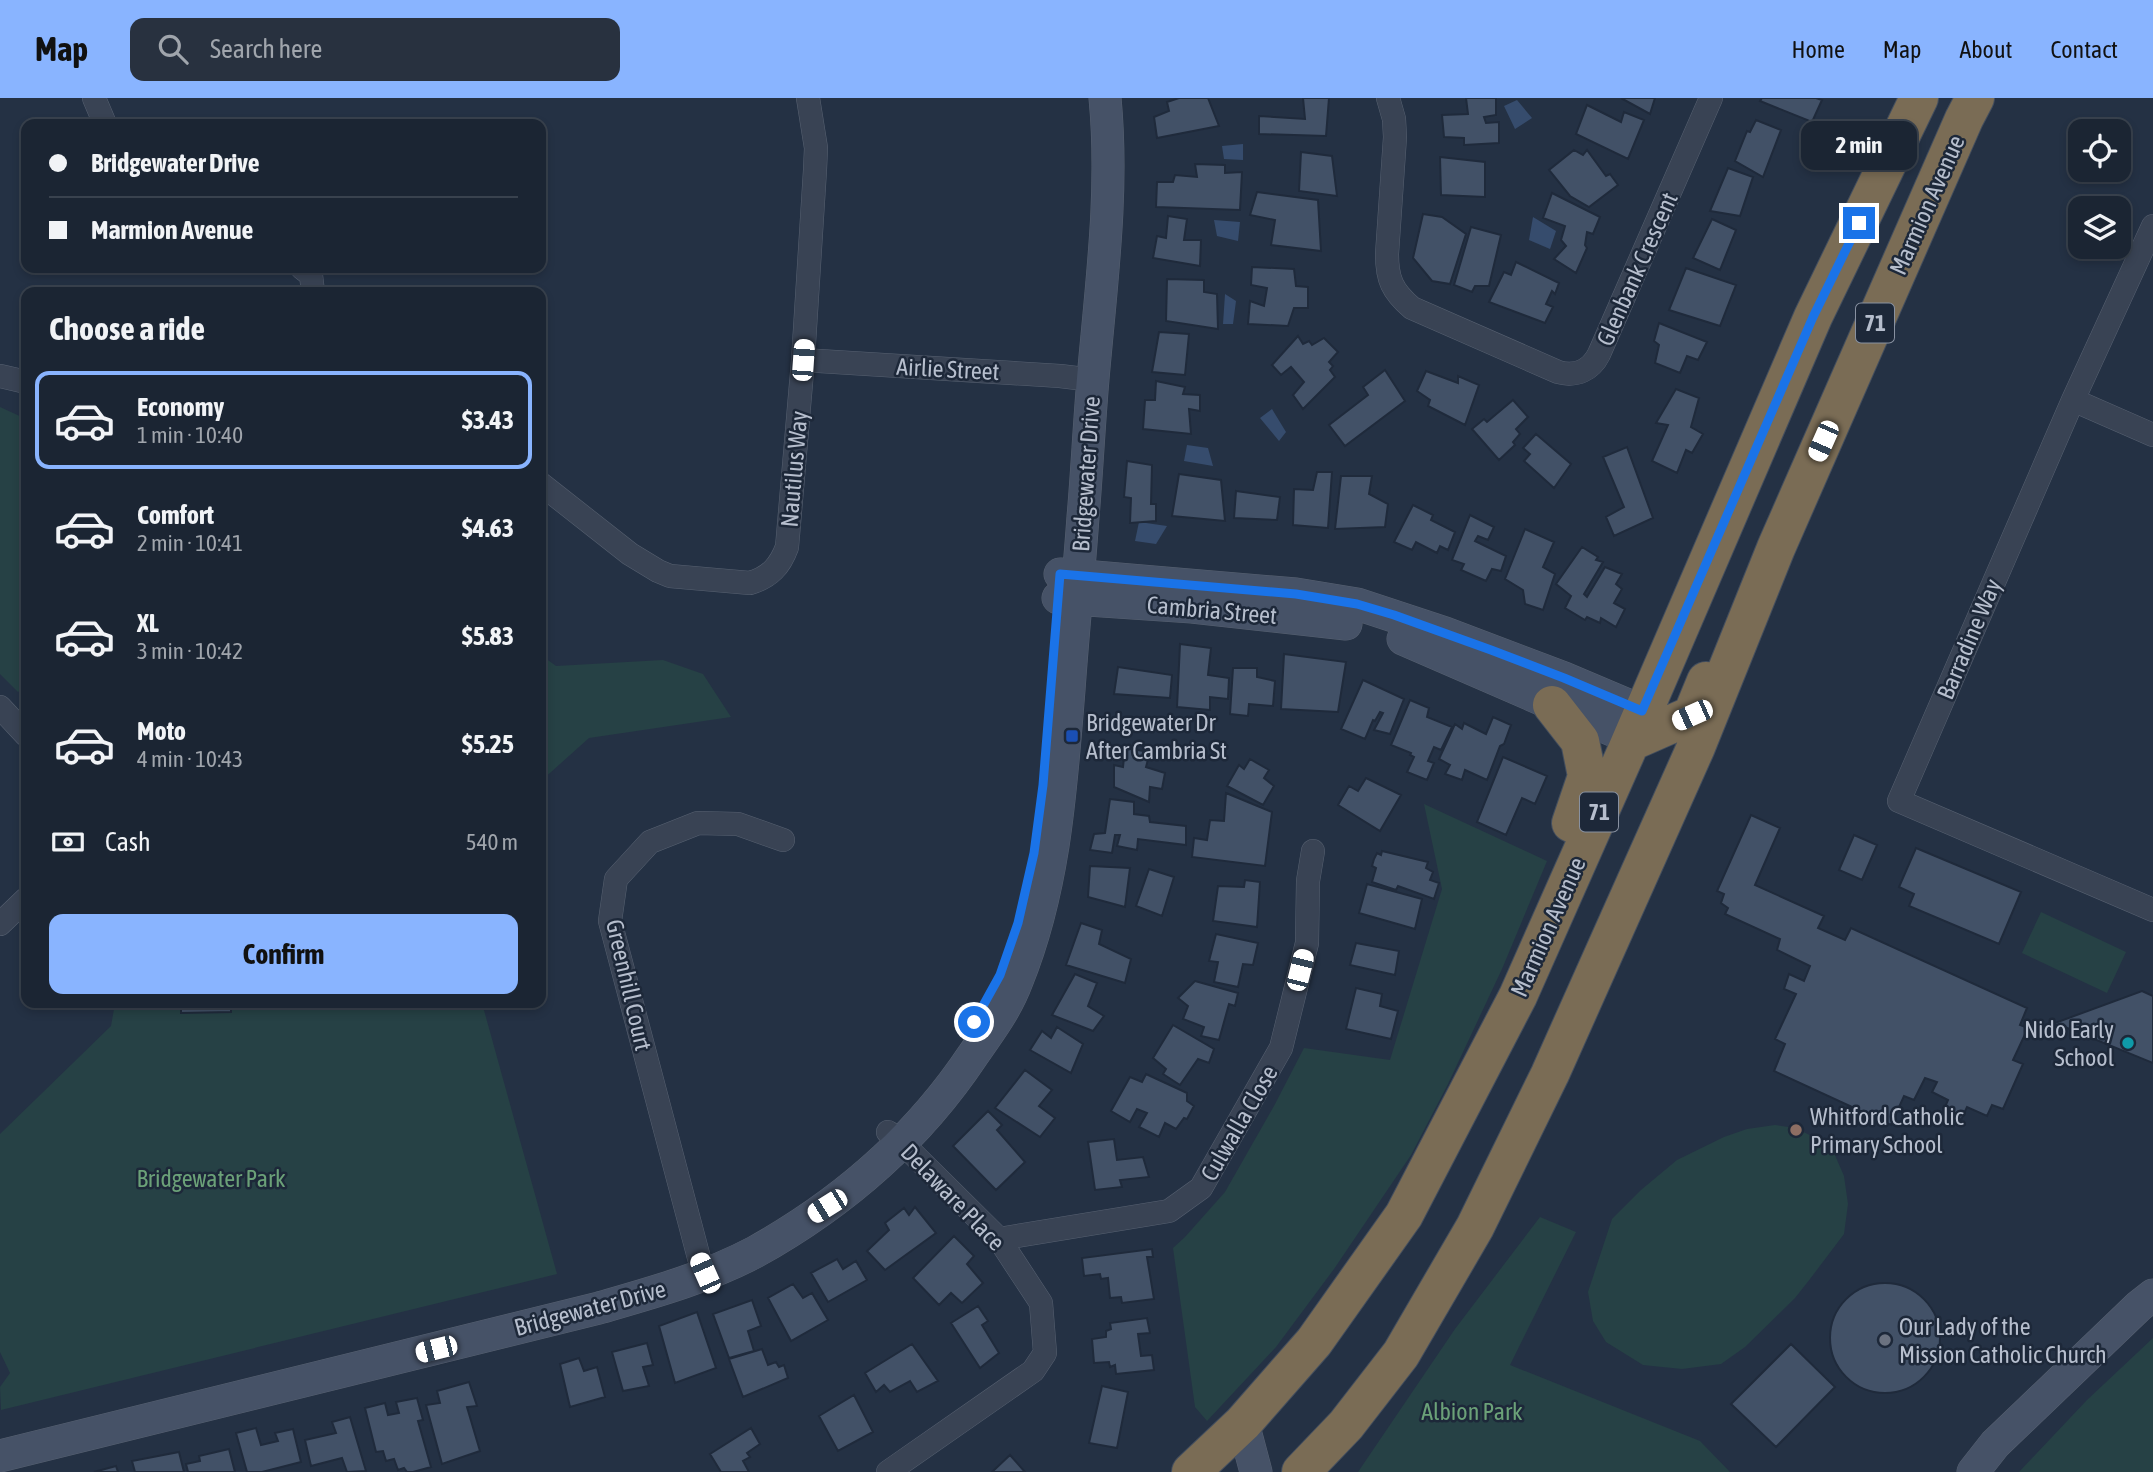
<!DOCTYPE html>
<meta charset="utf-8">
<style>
:root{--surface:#1b2533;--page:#28313f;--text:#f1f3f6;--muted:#a0a5ac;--line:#39424e;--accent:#89b4ff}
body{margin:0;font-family:"Asap Condensed",sans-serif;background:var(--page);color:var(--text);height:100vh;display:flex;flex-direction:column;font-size:26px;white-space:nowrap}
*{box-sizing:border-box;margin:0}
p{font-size:23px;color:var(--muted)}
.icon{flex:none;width:38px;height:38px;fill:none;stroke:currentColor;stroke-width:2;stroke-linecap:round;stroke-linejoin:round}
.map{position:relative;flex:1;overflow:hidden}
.drawer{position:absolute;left:21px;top:189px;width:525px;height:721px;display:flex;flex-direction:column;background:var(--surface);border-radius:14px;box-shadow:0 4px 10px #0003,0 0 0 2px var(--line)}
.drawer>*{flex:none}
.banner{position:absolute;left:21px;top:21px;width:525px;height:154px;border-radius:14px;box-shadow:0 4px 10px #0003,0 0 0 2px var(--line);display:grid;align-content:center;height:154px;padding:0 28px;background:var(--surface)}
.buttons{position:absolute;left:2068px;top:21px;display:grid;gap:14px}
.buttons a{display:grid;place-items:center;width:63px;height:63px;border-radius:14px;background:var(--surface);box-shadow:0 4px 10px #0003,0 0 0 2px var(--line);font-size:35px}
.end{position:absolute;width:32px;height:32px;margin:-16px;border:9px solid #1a73e8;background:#fff;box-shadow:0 0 0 4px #fff}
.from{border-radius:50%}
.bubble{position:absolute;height:49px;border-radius:14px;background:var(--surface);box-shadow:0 4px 10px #0003,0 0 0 2px var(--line);font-size:23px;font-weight:700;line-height:49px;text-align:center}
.car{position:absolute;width:21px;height:42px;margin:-21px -10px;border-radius:9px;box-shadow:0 0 5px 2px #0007;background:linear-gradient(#fff 24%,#345 0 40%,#fff 0 76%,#345 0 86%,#fff 0)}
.banner b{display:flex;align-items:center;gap:24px;height:66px;font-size:26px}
.banner b+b{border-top:2px solid var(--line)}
.banner i{width:18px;height:18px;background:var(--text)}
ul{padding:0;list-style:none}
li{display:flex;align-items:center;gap:21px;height:98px;margin:0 14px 10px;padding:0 14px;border:4px solid transparent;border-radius:14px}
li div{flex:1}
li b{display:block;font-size:26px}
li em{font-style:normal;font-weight:700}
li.current{border-color:var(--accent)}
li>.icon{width:63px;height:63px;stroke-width:1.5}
h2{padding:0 28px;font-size:32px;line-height:84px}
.pay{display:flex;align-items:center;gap:18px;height:77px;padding:0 28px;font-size:26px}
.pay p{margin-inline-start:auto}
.action{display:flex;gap:14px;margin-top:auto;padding:14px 28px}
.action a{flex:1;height:80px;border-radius:14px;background:var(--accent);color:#111;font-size:28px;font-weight:700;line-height:80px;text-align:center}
header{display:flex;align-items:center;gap:42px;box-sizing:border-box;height:98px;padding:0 35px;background:var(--accent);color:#111}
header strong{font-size:33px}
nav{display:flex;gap:38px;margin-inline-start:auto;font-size:24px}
.search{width:490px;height:63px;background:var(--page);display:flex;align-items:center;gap:18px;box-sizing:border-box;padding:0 24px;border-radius:14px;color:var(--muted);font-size:26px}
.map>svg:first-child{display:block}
.green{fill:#264145}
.water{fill:#364c6d}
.building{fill:#425167;stroke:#1f2a3b;stroke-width:2}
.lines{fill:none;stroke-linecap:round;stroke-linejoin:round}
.street-casing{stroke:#576171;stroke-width:24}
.secondary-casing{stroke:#576171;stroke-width:33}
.highway-casing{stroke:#434e5e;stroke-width:40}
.street{stroke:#394354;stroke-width:23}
.secondary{stroke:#465267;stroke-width:32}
.highway{stroke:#7a6c55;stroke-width:38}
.route{stroke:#1a73e8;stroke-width:9}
.transit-dot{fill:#1a4fb4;stroke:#1d2839;stroke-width:2.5}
.culture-dot{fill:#0f9aa8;stroke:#1d2839;stroke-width:2.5}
.education-dot{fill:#8d6e63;stroke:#1d2839;stroke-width:2.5}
.worship-dot{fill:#6b7280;stroke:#1d2839;stroke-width:2.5}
.labels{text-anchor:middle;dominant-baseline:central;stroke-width:5;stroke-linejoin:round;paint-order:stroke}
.shield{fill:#1d2839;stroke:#8891a1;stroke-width:2}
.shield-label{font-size:23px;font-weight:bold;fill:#b6becd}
.street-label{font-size:24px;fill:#b6becd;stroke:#1d2839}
.poi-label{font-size:24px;fill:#b6becd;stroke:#1d2839;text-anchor:start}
.park-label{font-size:24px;fill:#6ba178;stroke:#1d2839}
</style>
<header>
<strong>Map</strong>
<div class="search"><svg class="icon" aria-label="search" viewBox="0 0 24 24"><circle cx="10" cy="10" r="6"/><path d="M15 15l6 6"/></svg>Search here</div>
<nav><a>Home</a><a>Map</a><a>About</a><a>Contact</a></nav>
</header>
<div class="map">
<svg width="2153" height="1374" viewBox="0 0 2153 1374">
<rect width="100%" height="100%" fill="#243144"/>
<path class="green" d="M0 309 26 321V588L18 594 0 576Z
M541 557 556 568 663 562 703 576 731 619 589 640 541 683Z
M1424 706 1547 763 1502 871 1448 986 1411 1057 1334 1171 1276 1249 1207 1323 1195 1309 1173 1150 1185 1139 1225 1094 1274 1008 1304 950 1390 962 1442 791Z
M2041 814 2126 854 2107 895 2022 855Z
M120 905H482L557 1176 1 1312 0 1289 10 1275 0 1254V1036L111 928 114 911Z
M1775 1027 1796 1030 1819 1042 1834 1055 1844 1078 1848 1106 1844 1136 1810 1181 1795 1200 1745 1249 1721 1266 1682 1271 1643 1267 1606 1244 1593 1223 1588 1194 1612 1121 1641 1092 1677 1062 1724 1039 1747 1031Z
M1540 1119 1576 1134 1510 1267 1700 1343 1730 1374H1358L1455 1231Z
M2153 1240V1374H2019L2087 1302Z"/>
<path class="water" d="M1517 2 1532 20 1515 31 1504 8Z
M1243 46V62L1224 61 1222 48Z
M1533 119 1556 133 1550 151 1529 142Z
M1214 122 1240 124 1238 143 1217 138Z
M1225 196 1236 203 1233 226H1223Z
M1272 311 1286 334 1279 343 1260 320Z
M1187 347 1208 350 1213 368 1184 363Z
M1139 424 1167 428 1156 446 1135 443Z"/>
<path class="building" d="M1179 0H1208L1219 28 1157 40 1154 19 1169 13 1167 4Z
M1303 0H1329L1326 38 1259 36V18L1305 21Z
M1466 0H1496V17L1484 19 1486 25 1499 24V45L1464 47V40L1444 39 1442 17 1468 16Z
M1621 0H1655L1650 16Z
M1762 0H1816L1822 2 1812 24 1760 3Z
M1587 7 1621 24 1624 14 1644 22 1628 61 1576 36Z
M1756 22 1781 32 1763 79 1735 63 1747 33 1750 34Z
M1574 52 1583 57 1587 52 1606 78 1610 76 1618 87 1589 109 1570 98 1549 72Z
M1301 54 1332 58 1337 98 1299 93Z
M1440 59 1485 64V99L1441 97Z
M1195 66 1225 67V75L1242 74 1240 112 1156 109 1157 84H1173L1175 77 1197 79Z
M1728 70 1753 79 1740 118 1710 113Z
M1257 94 1318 102 1321 153 1271 147 1275 122 1250 117Z
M1552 95 1600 119 1593 136 1587 134 1585 147 1587 150 1576 175 1554 161 1566 148 1561 142 1565 128 1543 120Z
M1423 116 1442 119 1466 136 1450 186 1432 183 1413 160Z
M1168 118 1187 121 1184 142H1201L1200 168 1153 160 1157 138 1166 140Z
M1712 121 1736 132 1720 172 1693 160Z
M1471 129 1501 137 1489 188H1475L1472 194 1454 187Z
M1516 164 1559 185 1555 196 1552 193 1546 206 1553 209 1545 225 1489 204 1504 174 1511 177Z
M1252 169 1294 171 1296 188 1308 189V210H1294L1288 228 1248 226 1250 203 1264 208 1267 190 1251 187Z
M1686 170 1736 187 1720 228 1669 212Z
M1167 181 1204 182V194L1217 196 1218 231 1166 223Z
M1659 225 1707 244 1698 262 1687 258 1680 275 1655 265 1659 247 1654 243Z
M1159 234 1189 236 1185 277 1152 274Z
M1298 238 1303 246 1309 243 1312 247 1324 240 1338 254 1329 264 1333 268 1330 272 1335 279 1303 311 1293 297 1304 284 1291 269 1281 277 1272 267Z
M1385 272 1405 303 1345 348 1329 327 1368 297 1363 289Z
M1426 273 1458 285V278L1479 287 1465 327 1428 308 1430 302 1417 293Z
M1156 283 1185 289 1183 296 1200 297V313L1189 311 1191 336 1143 331 1145 302H1155Z
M1676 291 1699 300 1691 329 1703 336 1692 355 1686 352 1677 375 1652 363 1668 327 1656 325Z
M1513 302 1528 319 1516 331 1520 336 1513 344 1515 347 1499 362 1472 331 1484 321 1487 324Z
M1536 336 1571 366 1554 390 1524 363 1530 356 1523 350Z
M1627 349 1653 420 1614 438 1606 419 1624 409 1603 359Z
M1127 363 1152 367 1151 406H1156V423L1130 425 1131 400 1124 399Z
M1317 374H1332L1328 430 1293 427 1294 391 1313 392Z
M1179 376 1221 382 1225 423 1172 418Z
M1341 378H1372L1369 396 1388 406 1385 429 1335 431Z
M1236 393 1280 399 1277 422 1234 420Z
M1413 407 1433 417 1431 422 1455 434 1448 452 1440 448 1437 455 1416 444 1412 452 1394 444Z
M1470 417 1494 429 1488 442 1478 438 1475 443 1506 458 1501 473 1492 471 1486 483 1461 472 1464 466 1452 462Z
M1525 431 1554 444 1543 469 1555 476 1543 512 1525 506 1523 492 1505 481Z
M1582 449 1598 459 1596 462 1603 464 1584 496 1587 499 1605 469 1622 476 1616 486 1622 491 1614 505 1625 511 1616 529 1601 520 1600 525 1587 519 1585 522 1565 510 1571 498 1556 486Z
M1180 546 1211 550 1208 577 1229 580 1228 601 1210 599V612L1177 609Z
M1284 556 1346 564 1338 614 1281 611Z
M1118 569 1172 577 1170 600 1114 596Z
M1233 570H1257V579L1275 583 1273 608 1249 606 1248 618 1230 616Z
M1363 582 1404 601 1390 636 1374 632 1383 615 1380 614 1375 623 1373 622 1365 641 1341 631Z
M1410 602 1429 610 1427 619 1452 629 1441 652 1434 649 1428 663 1434 665 1427 682 1407 674 1414 659 1410 657 1411 655 1391 647Z
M1493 619 1511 627 1504 646 1500 648 1487 682 1465 672 1462 682 1445 676 1450 667 1439 661 1455 626 1462 631 1464 625 1486 636Z
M1125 650 1150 654 1146 669 1165 675 1162 691 1150 689 1149 704 1114 689V667L1123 669Z
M1503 659 1547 678 1535 706 1522 700 1506 737 1477 724Z
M1250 661 1269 672 1264 680 1274 688 1263 707 1227 688 1239 667 1244 671Z
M1366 680 1401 697 1380 733 1338 707 1349 688 1358 693Z
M1226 695 1272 714 1265 768 1192 759 1194 740 1207 742 1210 722 1224 723Z
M1110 701 1134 704V716L1149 718 1150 724 1186 728V747L1138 741 1137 752 1117 748 1120 737H1115L1112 755 1090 752 1094 736 1105 735Z
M1751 717 1780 730 1755 787 1824 818 1818 830 1845 842 1851 830 2027 910 2020 927 2028 930 2013 962 2023 966 2003 1011 1992 1007 1987 1018 1967 1009 1961 1022 1943 1014 1948 1002 1932 994 1937 984 1925 980 1914 1002 1904 998 1891 1027 1774 973 1785 946 1775 941 1796 896 1784 891 1789 876 1804 883 1810 868 1777 852 1780 841 1725 816 1728 810 1721 805 1724 796 1717 793Z
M1854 737 1877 747 1862 782 1839 772Z
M1916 750 2021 794 1999 846 1909 808 1914 796 1899 789Z
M1382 753 1428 764 1426 770 1433 774 1430 782 1439 785 1434 801 1398 788 1396 792 1372 784 1376 770 1372 768 1374 761 1377 755 1381 757Z
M1090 768 1130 770 1125 809 1088 799Z
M1149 771 1174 779 1162 818 1136 808Z
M1245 782 1260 784 1257 829 1213 823 1218 788 1244 789Z
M1367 786 1422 801 1415 831 1359 815Z
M1081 825 1102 832 1099 846 1131 861 1125 885 1066 867Z
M1216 836 1258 845 1253 867 1243 866 1238 889 1214 884 1218 864 1209 863Z
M1356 845 1399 853 1395 877 1350 867Z
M1075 876 1097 885 1088 908 1104 918 1093 933 1052 917Z
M1195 883 1238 895 1235 908 1229 906 1219 942 1201 938 1204 929 1183 921 1188 908 1178 900Z
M1356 890 1382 896 1380 908 1398 913 1391 941 1346 931Z
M2142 893 2153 898V965L2055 925Z
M181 905H231V914L181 915Z
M1173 927 1214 951 1209 965 1198 961 1180 987 1163 976 1166 971 1153 960Z
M1057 929 1083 946 1071 975 1030 952 1042 933 1051 940Z
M1025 972 1052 992 1039 1008 1055 1020 1040 1039 995 1010Z
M1146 976 1187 995V1003L1194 1008 1187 1021 1184 1020 1176 1031 1165 1025 1159 1039 1139 1029 1147 1015 1137 1011 1130 1024 1111 1013 1130 979 1142 984Z
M988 1013 1002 1027 997 1032 1025 1064 996 1092 953 1048Z
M1114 1041 1117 1062 1143 1059 1149 1079 1120 1082 1122 1089 1095 1092 1088 1044Z
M915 1109 936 1135 885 1172 867 1153 889 1132 885 1125 904 1110 909 1117Z
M954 1138 974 1158 967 1166 983 1185 962 1205 951 1195 939 1207 913 1180Z
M1152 1151 1153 1159H1147L1154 1201 1122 1205 1121 1199 1110 1200 1108 1180 1101 1181 1100 1176 1084 1178 1082 1160Z
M837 1161 843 1171 856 1163 867 1182 828 1204 811 1175Z
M1830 1240a55 55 0 1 1 110 0a55 55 0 1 1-110 0Z
M793 1186 803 1200 812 1195 828 1222 791 1243 768 1200Z
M752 1202 761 1228 748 1233 754 1253 729 1260 713 1216Z
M978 1208 988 1223 982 1227 999 1255 980 1270 951 1225Z
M697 1214 716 1270 675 1285 659 1228Z
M1147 1220 1150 1235 1138 1236 1141 1258 1152 1257 1154 1272 1116 1276 1115 1267 1110 1269 1109 1264 1094 1265 1092 1241 1106 1239V1233L1111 1231 1110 1225Z
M647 1245 653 1267 643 1269 649 1288 623 1293 612 1254Z
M912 1246 938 1283 917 1294 910 1283 890 1294 884 1287 876 1294 865 1275Z
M1791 1246 1835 1289 1776 1349 1731 1306Z
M762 1251 768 1267 776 1264 779 1269 784 1267 788 1280 743 1299 729 1261Z
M579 1260 584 1273 597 1269 605 1299 570 1309 560 1266Z
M469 1284 477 1308 467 1309 480 1353 442 1366 426 1307 440 1305 437 1293Z
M1102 1288 1128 1294 1117 1350 1089 1345Z
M854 1297 873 1334 838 1353 819 1318Z
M417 1300 423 1322 418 1323 431 1369 413 1374H407L404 1370 398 1372 394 1361 386 1363 383 1353 376 1354 365 1310 385 1305 388 1317 399 1315 396 1304Z
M350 1319 366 1373 347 1374 342 1360 311 1368 305 1342 336 1335 332 1324Z
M256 1330 261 1347 278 1343 275 1335 293 1331 301 1364 262 1374H247L236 1335Z
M751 1330 760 1346 747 1355 750 1359 743 1363 749 1374H721L710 1356Z
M229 1351 235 1374H188L186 1366 200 1363 199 1358Z
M179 1354 184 1374H135L132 1363Z
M1010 1357 1025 1374H992Z
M116 1368 118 1374H94Z"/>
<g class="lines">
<g class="street-casing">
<path id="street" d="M94 0 105 26
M1388 0 1394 21 1395 39 1387 156C1387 181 1392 193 1412 210L1558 274C1576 279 1591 272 1599 256L1711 0
M2153 128 2073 302 1899 703 2153 812
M302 170 311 177 313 194
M803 262 1060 278 1093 282
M0 278 26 284
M2073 302 2153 337
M541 386 630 456 658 473 670 478 750 485C770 479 780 468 787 449L803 262 815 72 816 50 808 0
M0 609 26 637
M0 826 26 801
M888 1034 902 1045 999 1141 1041 1205 1045 1255 1033 1273 888 1374
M999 1141 1169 1113 1201 1090 1281 950 1307 845 1308 783 1313 753
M705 1175 699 1160 610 823 616 781 650 744 698 725 738 726 783 742"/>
</g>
<g class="secondary-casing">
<path id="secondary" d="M1060 476 1296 496 1357 506 1445 535 1564 580 1642 613
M1058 500 1192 509 1346 526
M1403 541 1635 642
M1243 1325 1256 1374
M0 1358 599 1210C651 1195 706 1180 755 1154 843 1105 917 1041 973 957 990 933 1007 910 1017 883 1055 789 1061 691 1069 592 1073 534 1079 476 1083 419 1087 373 1089 327 1093 281 1101 188 1114 94 1105 0
M1973 1374 1995 1346 2139 1208 2153 1197"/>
</g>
<g class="highway-casing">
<path id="highway" d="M1552 607 1580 643 1587 678 1571 725
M1635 642 1692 617 1706 583
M1191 1374 1243 1325 1314 1244 1404 1117 1518 898 1627 652 1813 219 1919 0
M1301 1374 1346 1327 1401 1256 1475 1129 1550 976 1696 649 1776 450 1964 21 1975 0"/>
</g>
<use href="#street" class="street"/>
<use href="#secondary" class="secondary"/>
<use href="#highway" class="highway"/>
</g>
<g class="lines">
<path class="route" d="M974 924 1000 877 1018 825 1034 755 1043 687 1060 476 1296 496 1357 506 1394 517 1491 552 1564 580 1642 613 1813 219 1859 125"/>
</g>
<rect class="transit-dot" x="1065" y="631" width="14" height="14" rx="3.5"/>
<circle class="culture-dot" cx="2128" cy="945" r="7"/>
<circle class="education-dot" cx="1796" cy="1032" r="7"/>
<circle class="worship-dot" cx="1885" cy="1242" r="7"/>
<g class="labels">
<g class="shield">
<rect x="1856" y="205.5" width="38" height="39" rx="5"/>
<rect x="1580" y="694.5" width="38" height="39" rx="5"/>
</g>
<g class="shield-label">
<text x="1875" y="225">71</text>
<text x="1599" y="714">71</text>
</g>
<g class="street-label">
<text transform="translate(1927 107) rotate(-66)">Marmion Avenue</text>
<text transform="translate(1637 171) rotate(-66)">Glenbank Crescent</text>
<text transform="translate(948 271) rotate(3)">Airlie Street</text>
<text transform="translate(794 371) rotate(-85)">Nautilus Way</text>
<text transform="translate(1086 376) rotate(-86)">Bridgewater Drive</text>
<text transform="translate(1212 512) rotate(5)">Cambria Street</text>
<text transform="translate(1969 541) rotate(-67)">Barradine Way</text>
<text transform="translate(1548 829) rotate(-66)">Marmion Avenue</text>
<text transform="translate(629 887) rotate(77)">Greenhill Court</text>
<text transform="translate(1239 1025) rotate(-60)">Culwalla Close</text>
<text transform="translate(953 1099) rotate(46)">Delaware Place</text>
<text transform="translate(590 1210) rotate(-15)">Bridgewater Drive</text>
</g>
<g class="poi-label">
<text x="1086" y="624">Bridgewater Dr<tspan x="1086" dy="28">After Cambria St</tspan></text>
<text x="2114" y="931" text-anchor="end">Nido Early<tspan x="2114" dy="28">School</tspan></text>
<text x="1810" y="1018">Whitford Catholic<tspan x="1810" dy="28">Primary School</tspan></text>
<text x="1899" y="1228">Our Lady of the<tspan x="1899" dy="28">Mission Catholic Church</tspan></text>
</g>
<g class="park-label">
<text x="211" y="1080">Bridgewater Park</text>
<text x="1472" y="1313">Albion Park</text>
</g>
</g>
</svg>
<div class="buttons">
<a><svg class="icon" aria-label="locate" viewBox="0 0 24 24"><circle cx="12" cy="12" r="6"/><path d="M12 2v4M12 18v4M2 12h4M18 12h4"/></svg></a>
<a><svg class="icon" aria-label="layers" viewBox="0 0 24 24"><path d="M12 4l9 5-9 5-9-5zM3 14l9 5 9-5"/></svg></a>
</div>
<i class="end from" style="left:974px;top:924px"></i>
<i class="end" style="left:1859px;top:125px"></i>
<div class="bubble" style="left:1801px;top:23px;width:116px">2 min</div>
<i class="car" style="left:803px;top:262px;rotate:4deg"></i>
<i class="car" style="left:1823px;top:343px;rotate:204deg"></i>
<i class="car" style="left:1692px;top:617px;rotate:246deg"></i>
<i class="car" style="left:1300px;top:872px;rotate:14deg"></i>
<i class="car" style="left:827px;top:1108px;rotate:238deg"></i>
<i class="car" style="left:705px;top:1175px;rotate:336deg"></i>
<i class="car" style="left:436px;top:1251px;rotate:256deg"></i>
<div class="banner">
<b><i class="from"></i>Bridgewater Drive</b>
<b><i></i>Marmion Avenue</b>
</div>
<section class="drawer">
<h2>Choose a ride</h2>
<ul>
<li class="current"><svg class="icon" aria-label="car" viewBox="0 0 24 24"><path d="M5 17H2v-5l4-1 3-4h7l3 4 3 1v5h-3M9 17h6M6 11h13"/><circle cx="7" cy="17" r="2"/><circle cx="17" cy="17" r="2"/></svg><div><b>Economy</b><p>1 min · 10:40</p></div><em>$3.43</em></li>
<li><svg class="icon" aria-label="car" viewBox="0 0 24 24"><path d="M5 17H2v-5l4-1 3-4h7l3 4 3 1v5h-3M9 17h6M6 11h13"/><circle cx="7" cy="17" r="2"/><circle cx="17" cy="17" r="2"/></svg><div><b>Comfort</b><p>2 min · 10:41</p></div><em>$4.63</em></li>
<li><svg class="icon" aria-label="car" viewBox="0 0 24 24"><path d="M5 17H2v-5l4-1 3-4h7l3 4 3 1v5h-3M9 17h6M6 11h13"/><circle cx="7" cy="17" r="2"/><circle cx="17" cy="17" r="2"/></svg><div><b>XL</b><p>3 min · 10:42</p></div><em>$5.83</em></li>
<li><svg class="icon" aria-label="car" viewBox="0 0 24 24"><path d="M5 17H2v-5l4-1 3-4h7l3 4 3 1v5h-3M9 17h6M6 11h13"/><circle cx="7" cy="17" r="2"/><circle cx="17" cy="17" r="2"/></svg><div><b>Moto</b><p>4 min · 10:43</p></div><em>$5.25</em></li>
</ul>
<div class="pay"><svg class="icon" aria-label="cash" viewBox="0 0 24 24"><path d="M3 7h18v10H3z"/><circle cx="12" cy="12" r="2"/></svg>Cash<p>540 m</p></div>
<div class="action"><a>Confirm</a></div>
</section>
</div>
